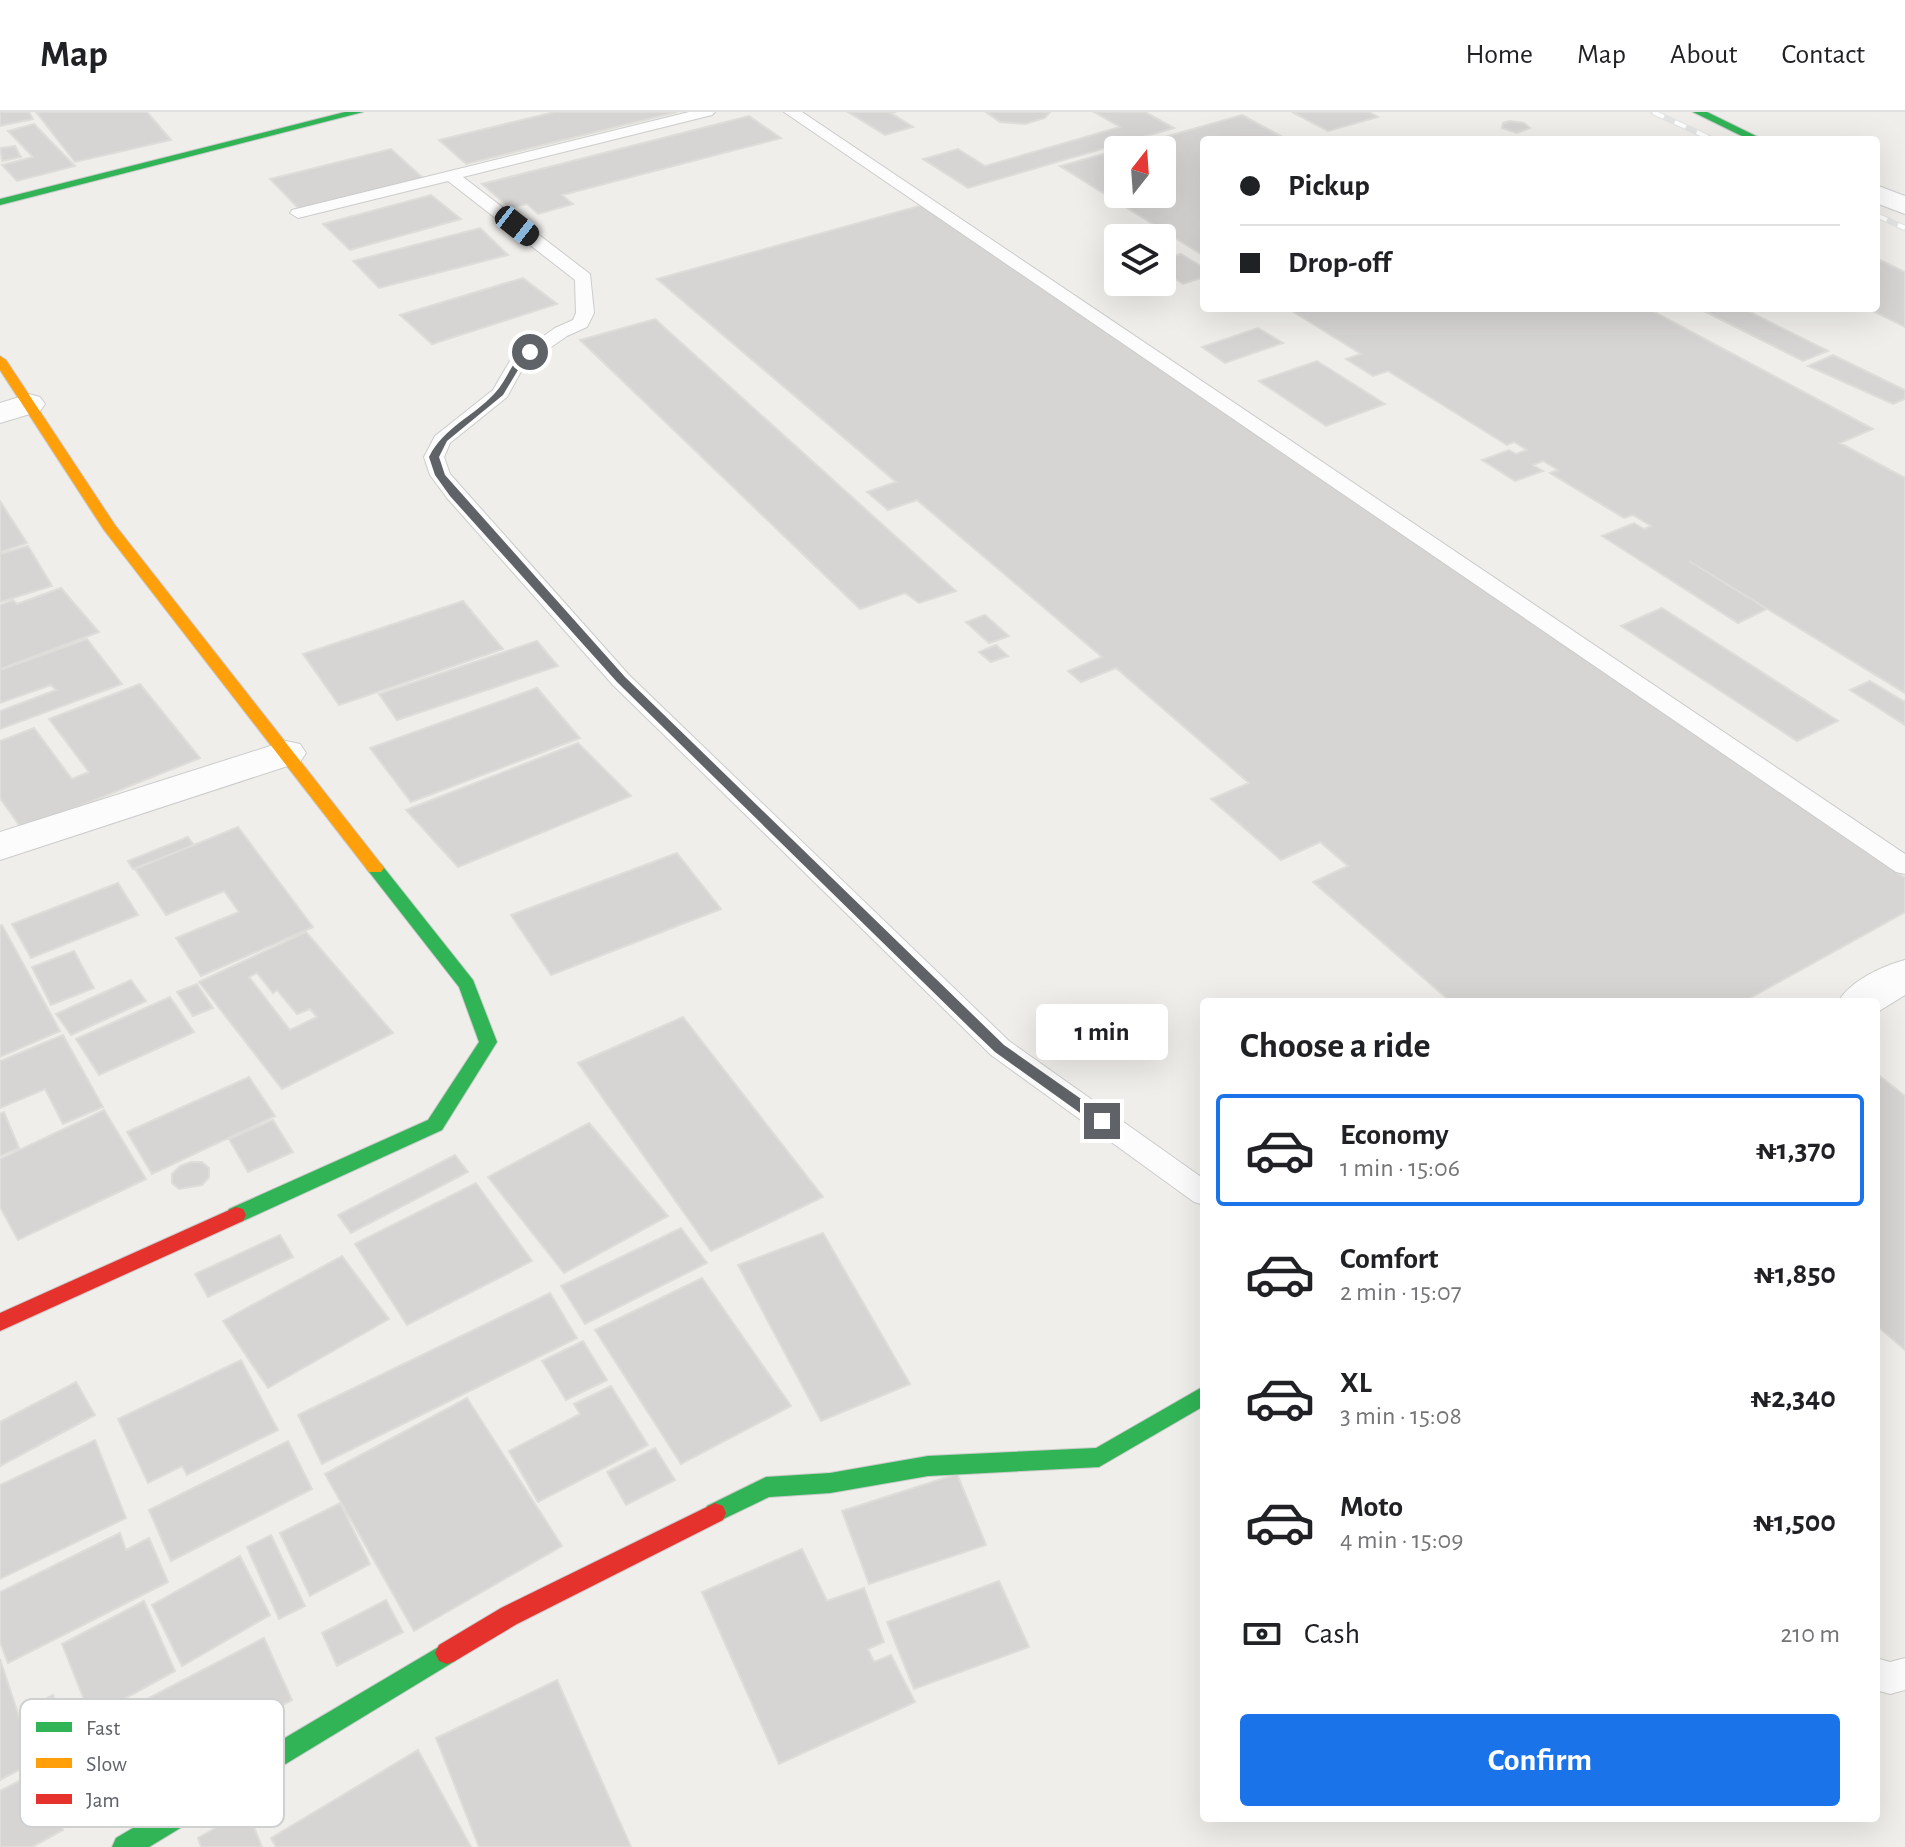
<!DOCTYPE html>
<meta charset="utf-8">
<style>
:root{--surface:#fff;--page:#f6f6f6;--text:#202124;--muted:#757577;--line:#e0e0e0;--accent:#1a73e8}
body{margin:0;font-family:"Alegreya Sans",sans-serif;background:var(--page);color:var(--text);height:100vh;display:flex;flex-direction:column;font-size:30px;white-space:nowrap}
*{box-sizing:border-box;margin:0}
p{font-size:26px;color:var(--muted)}
.icon{flex:none;width:44px;height:44px;fill:none;stroke:currentColor;stroke-width:2;stroke-linecap:round;stroke-linejoin:round}
.map{position:relative;flex:1;overflow:hidden}
.panel{position:absolute;left:1200px;top:886px;width:680px;height:824px;display:flex;flex-direction:column;background:var(--surface);border-radius:8px;box-shadow:0 8px 32px #0002}
.panel>*{flex:none}
.hud{position:absolute;left:1200px;top:24px;width:680px;height:176px;border-radius:8px;box-shadow:0 8px 32px #0002;display:grid;align-content:center;height:176px;padding:0 40px;background:var(--surface)}
.needle{width:52px;rotate:17deg}
.controls{position:absolute;left:1104px;top:24px;display:grid;gap:16px}
.controls a{display:grid;place-items:center;width:72px;height:72px;border-radius:8px;background:var(--surface);box-shadow:0 8px 32px #0002;font-size:40px}
.end{position:absolute;width:36px;height:36px;margin:-18px;border:10px solid #5f6368;background:#fff;box-shadow:0 0 0 4px #fff}
.from{border-radius:50%}
.bubble{position:absolute;height:56px;border-radius:8px;background:var(--surface);box-shadow:0 8px 32px #0002;font-size:26px;font-weight:600;line-height:56px;text-align:center}
.car{position:absolute;width:24px;height:48px;margin:-24px -12px;border-radius:10px;box-shadow:0 0 6px 2px #0007;background:linear-gradient(#222 24%,#8ab4d8 0 40%,#222 0 76%,#8ab4d8 0 86%,#222 0)}
.hud b{display:flex;align-items:center;gap:28px;height:76px;font-size:30px}
.hud b+b{border-top:2px solid var(--line)}
.hud i{width:20px;height:20px;background:var(--text)}
ul{padding:0;list-style:none}
li{display:flex;align-items:center;gap:24px;height:112px;margin:0 16px 12px;padding:0 24px;border:4px solid transparent;border-radius:8px}
li div{flex:1}
li b{display:block;font-size:30px}
li em{font-style:normal;font-weight:600}
li.active{border-color:var(--accent)}
li>.icon{width:72px;height:72px;stroke-width:1.5}
h2{padding:0 40px;font-size:36px;line-height:96px}
.pay{display:flex;align-items:center;gap:20px;height:88px;padding:0 40px;font-size:30px}
.pay p{margin-inline-start:auto}
.button{display:flex;gap:16px;margin-top:auto;padding:16px 40px}
.button a{flex:1;height:92px;border-radius:8px;background:var(--accent);color:#fff;font-size:32px;font-weight:600;line-height:92px;text-align:center}
header{display:flex;align-items:center;gap:48px;box-sizing:border-box;height:112px;padding:0 40px;background:var(--surface);border-bottom:2px solid var(--line)}
header strong{font-size:38px}
nav{display:flex;gap:44px;margin-inline-start:auto;font-size:28px}
.map>svg:first-child{display:block}
.building{fill:#d6d5d3;stroke:#deddd9;stroke-width:2;fill-rule:evenodd}
.lines{fill:none;stroke-linecap:round;stroke-linejoin:round}
.lane-casing{stroke:#cbcccc;stroke-width:2}
.street-casing{stroke:#cbcccc;stroke-width:2}
.fast-casing{stroke:#cacacb;stroke-width:2}
.slow-casing{stroke:#cacacb;stroke-width:2}
.jam-casing{stroke:#cacacb;stroke-width:2}
.lane{fill:#fdfcfc;fill-rule:evenodd}
.street{fill:#fdfcfc;fill-rule:evenodd}
.fast{fill:#30b455;fill-rule:evenodd}
.slow{fill:#ff9f0a;fill-rule:evenodd}
.jam{fill:#e5322d;fill-rule:evenodd}
.rail-casing{stroke:#e4e4e4;stroke-width:6}
.rail{stroke:#fff;stroke-width:4;stroke-dasharray:12;stroke-linecap:butt}
.route{fill:#5f6368}
.key{fill:#fff;stroke:#cfd0d2;stroke-width:2}
.key-label{font-size:22px;fill:#5f6368}
</style>
<header>
<strong>Map</strong>
<nav><a>Home</a><a>Map</a><a>About</a><a>Contact</a></nav>
</header>
<div class="map">
<svg width="1905" height="1735" viewBox="0 0 1905 1735">
<rect width="100%" height="100%" fill="#efeeea"/>
<path class="building" d="M0 0H29L33 7 0 14Z
M36 0H147L171 28 75 50Z
M555 0H677L466 52 439 28Z
M848 0H896L891 1 913 15 885 23Z
M1050 0 1045 6 1025 12 1000 10 986 0Z
M1094 0H1145L1174 16 968 76 923 47 958 37 985 54 1120 15Z
M1292 0H1369L1378 5 1328 19Z
M1242 3 1288 28H1204V144L1060 54 1118 38V82H1162V38H1119Z
M749 4 781 26 562 83 573 92 538 102 527 92 510 96 482 72Z
M1510 9 1524 11 1530 16 1517 21 1502 16 1503 11Z
M34 12 75 54 17 69 2 53 33 45 8 19Z
M15 34 21 45 2 49 0 36Z
M391 37 423 66 299 97 270 67Z
M431 83 461 107 350 138 323 112Z
M926 92 1905 766V800L1743 890H1451L1313 770 1348 754 1320 730 1281 748 1211 687 1249 671 1116 556 1081 570 1068 559 1102 545 917 388 888 398 867 380 896 370 657 167Z
M480 116 508 143 379 176 353 149Z
M1181 142 1204 156V165L1183 172 1162 158V147Z
M1876 146 1905 160V215L1867 196H1876Z
M523 166 557 192 432 232 400 203Z
M1287 196H1647L1873 317 1840 331 1905 366V581L1689 449 1767 497 1738 511 1602 424 1634 411 1644 417 1651 414 1633 403 1624 406 1550 361 1558 358 1543 349 1533 353 1543 359 1515 369 1482 348 1509 338 1516 342 1527 338 1514 330 1507 333 1388 259 1373 264 1346 247 1361 242Z
M1698 196H1742L1828 239 1803 249Z
M655 207 956 479 919 491 905 481 860 497 580 228Z
M1258 216 1283 231 1225 251 1202 235Z
M1833 243 1905 278V287L1893 292 1808 254Z
M1317 249 1385 292 1326 314 1259 269Z
M0 389 27 431 0 440Z
M28 434 52 474 0 490V442Z
M61 476 99 520 0 557V493L13 488 17 492Z
M463 489 503 537 339 593 303 542Z
M1662 496 1838 609 1797 629 1621 514Z
M985 503 1009 524 989 531 966 510Z
M87 527 122 572 0 617V599L56 578 51 573 0 591V558Z
M537 529 558 554 397 608 379 582Z
M996 533 1008 544 991 550 979 540Z
M1870 569 1905 590V613L1850 578Z
M140 572 200 646 22 717 0 686V629L34 616 72 667 89 660 49 607Z
M537 576 580 626 411 690 370 636Z
M578 631 631 684 458 755 406 698Z
M238 715 313 815 201 864 176 826 239 800 224 779 166 803 135 757Z
M188 725 194 733 133 757 128 749Z
M677 741 721 797 551 863 511 803Z
M118 771 138 803 31 846 12 812Z
M2 813 60 919 0 945V814Z
M306 820 393 921 282 977 199 870ZM257 861 273 881 277 878 297 902 310 897 317 905 290 918 249 865Z
M74 839 94 876 51 893 32 855Z
M131 868 146 889 71 923 56 902Z
M197 872 213 896 193 904 177 880Z
M170 885 194 920 99 963 76 927Z
M683 905 823 1085 711 1139 578 951Z
M63 923 103 995 63 1012 45 977 0 996V949Z
M1876 961 1905 984V1238L1876 1213Z
M249 965 275 1004 152 1062 127 1020Z
M104 998 146 1067 18 1128 0 1095V1047Z
M4 1000 19 1036 0 1044V1002Z
M273 1008 293 1040 248 1060 229 1027Z
M589 1011 668 1104 564 1161 488 1065Z
M455 1043 468 1060 351 1121 338 1103Z
M191 1050H202L209 1056V1065L202 1073 179 1077 172 1071V1062L180 1054Z
M476 1071 532 1149 407 1213 355 1132Z
M681 1116 707 1151 585 1212 561 1174Z
M823 1121 910 1272 821 1309 738 1153Z
M280 1123 293 1145 208 1185 195 1162Z
M342 1144 389 1207 268 1276 223 1209Z
M702 1166 791 1294 681 1352 595 1218Z
M550 1181 577 1226 322 1352 298 1303Z
M583 1229 607 1268 566 1288 542 1249Z
M241 1248 278 1318 187 1363 182 1354 148 1371 118 1307Z
M76 1270 95 1303 0 1354V1310Z
M611 1274 648 1333 538 1390 509 1339 580 1302 574 1292Z
M467 1286 562 1434 414 1519 325 1362Z
M95 1328 126 1406 0 1467V1373Z
M288 1329 312 1377 171 1449 149 1398Z
M655 1336 675 1368 626 1393 607 1360Z
M957 1362 986 1433 869 1472 842 1399Z
M340 1391 370 1452 310 1484 280 1421Z
M120 1421 126 1438 149 1426 168 1470 8 1551 0 1530V1480Z
M271 1423 305 1494 279 1507 247 1435Z
M802 1437 827 1489 864 1476 884 1530 868 1537 874 1550 891 1543 915 1590 779 1652 702 1480Z
M240 1444 270 1503 182 1554 152 1493Z
M999 1469 1029 1535 914 1577 887 1510Z
M386 1488 403 1520 337 1554 322 1521Z
M144 1489 175 1559 91 1605 62 1532Z
M264 1526 292 1588 122 1679 97 1613Z
M0 1547 34 1650 0 1668Z
M557 1568 631 1735H479L436 1626Z
M53 1583 71 1627 46 1640 27 1597Z
M418 1638 471 1735H276L271 1726Z
M42 1657 63 1718 32 1735H0V1679Z
M247 1698 262 1735H201L198 1726Z"/>
<g class="lines">
<g class="lane-casing">
<path id="lane" d="M689 0H715L712 3 463 65 590 162 594 201 587 215 567 224 524 254 507 285 450 331 444 345 450 362 629 563 1009 929 1204 1067V1093L1194 1090 991 943 613 573 447 386 430 363 424 345 435 324 493 278 511 247 555 216 573 208 576 201 575 168 448 69 298 106 290 101 292 98Z
M784 0H802L1905 742V762L1896 760Z
M1876 1546 1890 1550 1905 1546V1578L1890 1582 1876 1578Z"/>
</g>
<g class="street-casing">
<path id="street" d="M1876 73 1905 84V102L1876 91Z
M29 282 40 285 45 292 40 299 0 311V291Z
M286 629 300 632 306 641 300 650 0 748V720Z
M1905 848V883L1876 901V890H1838C1850 869 1882 854 1905 848Z"/>
</g>
<g class="fast-casing">
<path id="fast" d="M345 0H363L0 93V87Z
M1693 0H1707L1764 28H1750Z
M375 750 381 752 473 868 497 930 442 1018 243 1109 236 1111 229 1109 226 1103 229 1097 428 1008 479 930 459 875 366 756Z
M1204 1274V1294L1099 1355 928 1364 830 1381 769 1385 715 1411 707 1408 704 1401 707 1394 766 1365 830 1361 928 1344 1096 1336Z
M447 1530 455 1533 459 1541 455 1549 149 1735H112L116 1726Z"/>
</g>
<g class="slow-casing">
<path id="slow" d="M0 244 6 248 115 413 381 752 384 756 381 760H369L104 418 0 258Z"/>
</g>
<g class="jam-casing">
<path id="jam" d="M236 1095 243 1097 246 1103 243 1109 0 1219V1201Z
M715 1391 723 1394 726 1401 723 1408 517 1512 455 1549 447 1552 439 1549 435 1541 439 1533 501 1496Z"/>
</g>
<use href="#lane" class="lane"/>
<use href="#street" class="street"/>
<use href="#fast" class="fast"/>
<use href="#slow" class="slow"/>
<use href="#jam" class="jam"/>
<g class="rail-casing">
<path id="rail" d="M1653 0 1714 28
M1876 103 1905 116"/>
</g>
<use href="#rail" class="rail"/>
</g>
<path class="route" d="M530 237 534 240 521 253 503 283 447 329 439 345 445 363 625 565 1004 933 1107 1005V1013H1097L995 940 972 918 617 570 450 384 435 363 429 345C444 315 473 305 495 281 509 266 511 247 530 237Z"/>
<rect x="20" y="1587" width="264" height="128" rx="12" class="key"/>
<rect x="36" y="1610" width="36" height="10" fill="#30b455"/>
<rect x="36" y="1646" width="36" height="10" fill="#ff9f0a"/>
<rect x="36" y="1682" width="36" height="10" fill="#e5322d"/>
<g class="key-label">
<text x="86" y="1623">Fast</text>
<text x="86" y="1659">Slow</text>
<text x="86" y="1695">Jam</text>
</g>
</svg>
<div class="controls">
<a><svg class="needle" viewBox="-14 -14 28 28"><path d="M0-13l5 13h-10z" fill="#e53935"/><path d="M0 13l5-13h-10z" fill="#757577"/></svg></a>
<a><svg class="icon" aria-label="layers" viewBox="0 0 24 24"><path d="M12 4l9 5-9 5-9-5zM3 14l9 5 9-5"/></svg></a>
</div>
<i class="end from" style="left:530px;top:240px"></i>
<i class="end" style="left:1102px;top:1009px"></i>
<div class="bubble" style="left:1036px;top:892px;width:132px">1 min</div>
<i class="car" style="left:517px;top:114px;rotate:128deg"></i>
<div class="hud">
<b><i class="from"></i>Pickup</b>
<b><i></i>Drop-off</b>
</div>
<section class="panel">
<h2>Choose a ride</h2>
<ul>
<li class="active"><svg class="icon" aria-label="car" viewBox="0 0 24 24"><path d="M5 17H2v-5l4-1 3-4h7l3 4 3 1v5h-3M9 17h6M6 11h13"/><circle cx="7" cy="17" r="2"/><circle cx="17" cy="17" r="2"/></svg><div><b>Economy</b><p>1 min · 15:06</p></div><em>₦1,370</em></li>
<li><svg class="icon" aria-label="car" viewBox="0 0 24 24"><path d="M5 17H2v-5l4-1 3-4h7l3 4 3 1v5h-3M9 17h6M6 11h13"/><circle cx="7" cy="17" r="2"/><circle cx="17" cy="17" r="2"/></svg><div><b>Comfort</b><p>2 min · 15:07</p></div><em>₦1,850</em></li>
<li><svg class="icon" aria-label="car" viewBox="0 0 24 24"><path d="M5 17H2v-5l4-1 3-4h7l3 4 3 1v5h-3M9 17h6M6 11h13"/><circle cx="7" cy="17" r="2"/><circle cx="17" cy="17" r="2"/></svg><div><b>XL</b><p>3 min · 15:08</p></div><em>₦2,340</em></li>
<li><svg class="icon" aria-label="car" viewBox="0 0 24 24"><path d="M5 17H2v-5l4-1 3-4h7l3 4 3 1v5h-3M9 17h6M6 11h13"/><circle cx="7" cy="17" r="2"/><circle cx="17" cy="17" r="2"/></svg><div><b>Moto</b><p>4 min · 15:09</p></div><em>₦1,500</em></li>
</ul>
<div class="pay"><svg class="icon" aria-label="cash" viewBox="0 0 24 24"><path d="M3 7h18v10H3z"/><circle cx="12" cy="12" r="2"/></svg>Cash<p>210 m</p></div>
<div class="button"><a>Confirm</a></div>
</section>
</div>
